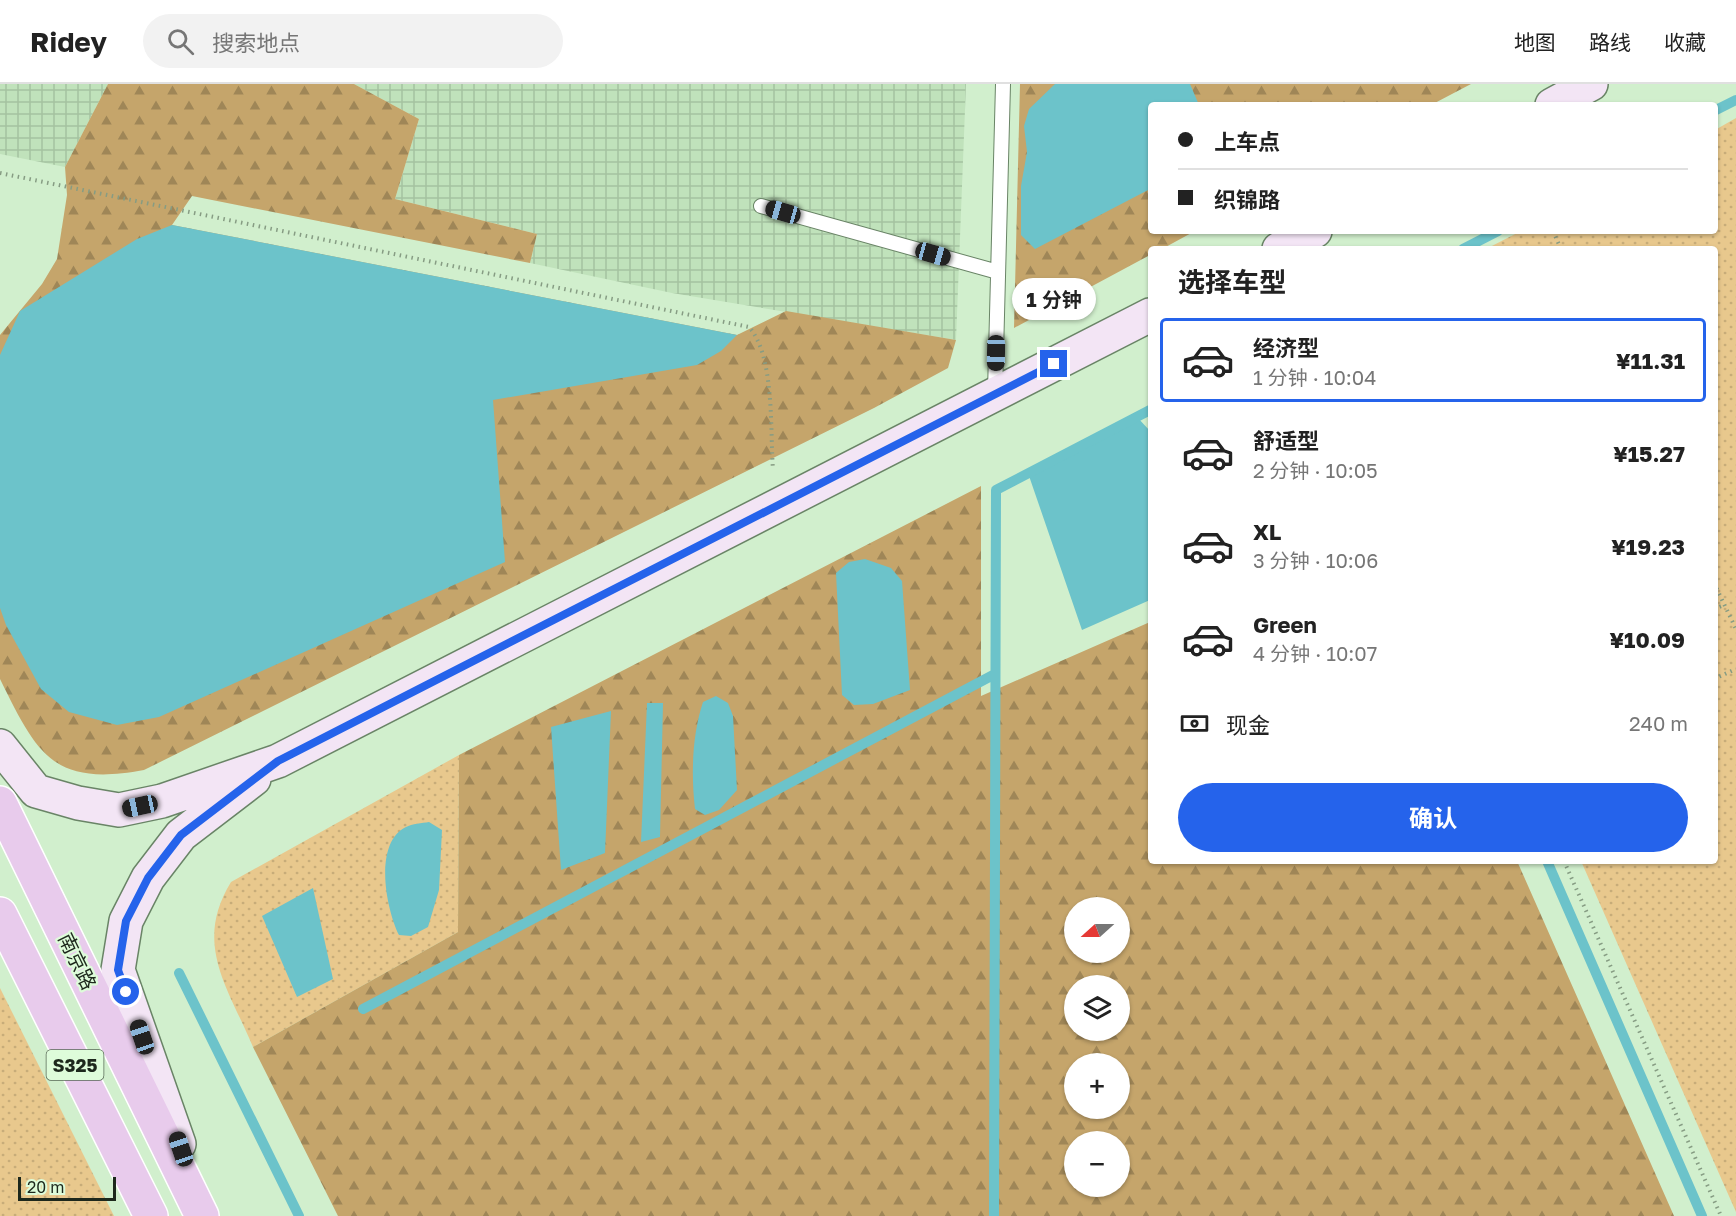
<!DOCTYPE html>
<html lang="zh">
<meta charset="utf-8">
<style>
:root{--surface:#fff;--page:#f2f2f2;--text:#222;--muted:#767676;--line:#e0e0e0;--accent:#2563eb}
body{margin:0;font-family:"Golos Text","Noto Sans SC",sans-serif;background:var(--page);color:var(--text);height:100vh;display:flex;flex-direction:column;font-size:22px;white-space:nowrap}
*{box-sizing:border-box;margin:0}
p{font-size:20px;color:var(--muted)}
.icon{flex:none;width:33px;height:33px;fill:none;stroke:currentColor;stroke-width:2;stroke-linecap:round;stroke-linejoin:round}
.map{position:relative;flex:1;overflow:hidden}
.sheet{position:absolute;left:1148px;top:162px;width:570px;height:618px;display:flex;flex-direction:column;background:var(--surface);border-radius:6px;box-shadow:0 2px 4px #0004}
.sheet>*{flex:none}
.banner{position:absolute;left:1148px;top:18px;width:570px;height:132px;border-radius:6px;box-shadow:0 2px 4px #0004;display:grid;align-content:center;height:132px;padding:0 30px;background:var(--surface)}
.needle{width:39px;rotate:249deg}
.tools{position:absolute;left:1064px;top:813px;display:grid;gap:12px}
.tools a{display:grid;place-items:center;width:66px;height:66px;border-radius:50%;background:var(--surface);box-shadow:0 2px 4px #0004;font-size:30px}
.scale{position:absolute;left:18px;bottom:15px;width:98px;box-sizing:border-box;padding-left:6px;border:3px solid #1d281c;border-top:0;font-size:16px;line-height:21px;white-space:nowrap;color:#1d281c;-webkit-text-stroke:4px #defcda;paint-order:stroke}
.end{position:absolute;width:27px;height:27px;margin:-14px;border:8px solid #2563eb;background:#fff;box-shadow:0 0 0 3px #fff}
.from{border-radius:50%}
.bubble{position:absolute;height:42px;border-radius:21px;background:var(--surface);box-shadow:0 2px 4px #0004;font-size:20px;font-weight:700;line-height:42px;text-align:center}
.car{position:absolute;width:18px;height:36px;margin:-18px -9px;border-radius:8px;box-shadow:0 0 4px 2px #0007;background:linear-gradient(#222 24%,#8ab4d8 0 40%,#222 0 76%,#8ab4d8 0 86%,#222 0)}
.banner b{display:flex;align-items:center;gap:21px;height:57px;font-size:22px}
.banner b+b{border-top:2px solid var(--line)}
.banner i{width:15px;height:15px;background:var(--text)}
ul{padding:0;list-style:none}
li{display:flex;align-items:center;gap:18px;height:84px;margin:0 12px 9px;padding:0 18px;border:3px solid transparent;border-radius:6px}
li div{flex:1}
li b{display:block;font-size:22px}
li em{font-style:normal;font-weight:700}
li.active{border-color:var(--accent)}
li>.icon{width:54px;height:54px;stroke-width:1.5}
h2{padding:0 30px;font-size:27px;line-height:72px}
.pay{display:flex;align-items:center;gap:15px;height:66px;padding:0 30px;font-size:22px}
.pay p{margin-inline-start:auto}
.button{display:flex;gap:12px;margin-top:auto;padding:12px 30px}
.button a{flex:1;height:69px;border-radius:36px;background:var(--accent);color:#fff;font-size:24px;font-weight:700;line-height:69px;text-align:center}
header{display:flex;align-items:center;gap:36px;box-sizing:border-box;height:84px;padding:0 30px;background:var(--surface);border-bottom:2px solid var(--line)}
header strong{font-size:28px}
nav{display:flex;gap:33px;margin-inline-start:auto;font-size:21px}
.search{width:420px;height:54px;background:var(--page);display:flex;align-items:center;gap:15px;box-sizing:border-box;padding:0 21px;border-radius:33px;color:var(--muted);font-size:22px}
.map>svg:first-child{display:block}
.industrial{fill:url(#industrial-grid)}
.grass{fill:url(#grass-dots)}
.forest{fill:url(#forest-firs);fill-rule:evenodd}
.water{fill:#6cc3ca}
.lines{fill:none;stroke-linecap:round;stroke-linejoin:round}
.stream{stroke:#6cc3ca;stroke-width:10}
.lane-casing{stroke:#698466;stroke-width:16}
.secondary-casing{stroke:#698466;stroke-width:36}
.primary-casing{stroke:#fff;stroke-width:36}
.path{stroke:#869c83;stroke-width:4;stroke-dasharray:1.5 4.5;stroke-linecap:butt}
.lane{stroke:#fff;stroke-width:14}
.secondary{stroke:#f3e5f5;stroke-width:33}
.primary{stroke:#e8cbec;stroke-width:33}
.route{stroke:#2563eb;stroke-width:8}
.labels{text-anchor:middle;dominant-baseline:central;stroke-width:4.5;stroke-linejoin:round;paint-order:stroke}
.shield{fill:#defcda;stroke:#576855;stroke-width:1.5}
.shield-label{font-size:18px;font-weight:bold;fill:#1d281c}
.street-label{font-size:20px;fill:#1d281c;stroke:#defcda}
</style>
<header>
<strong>Ridey</strong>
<div class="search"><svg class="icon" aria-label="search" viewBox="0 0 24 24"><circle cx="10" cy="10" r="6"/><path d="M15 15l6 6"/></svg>搜索地点</div>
<nav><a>地图</a><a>路线</a><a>收藏</a></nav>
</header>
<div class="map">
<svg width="1736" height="1132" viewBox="0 0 1736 1132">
<defs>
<pattern id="industrial-grid" width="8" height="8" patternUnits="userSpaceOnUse" patternTransform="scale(1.5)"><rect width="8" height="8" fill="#c0e2bb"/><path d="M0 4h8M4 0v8" fill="none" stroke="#a5c2a0"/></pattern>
<pattern id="grass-dots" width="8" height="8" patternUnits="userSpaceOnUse" patternTransform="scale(1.5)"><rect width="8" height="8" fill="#e8c88d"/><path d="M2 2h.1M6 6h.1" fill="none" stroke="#c7ac79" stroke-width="1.8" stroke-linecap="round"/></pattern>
<pattern id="forest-firs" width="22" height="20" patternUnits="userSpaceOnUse" patternTransform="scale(1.5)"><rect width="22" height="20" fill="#c5a56b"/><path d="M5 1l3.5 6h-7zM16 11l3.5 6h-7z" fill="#9f8657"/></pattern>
</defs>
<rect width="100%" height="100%" fill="#d1efcd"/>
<path class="industrial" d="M0 0H108L65 83 0 70Z
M354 0H966L956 256 672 209 530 179 537 150 395 115 419 35Z"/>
<path class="grass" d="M1736 34V1128L1581 777H1714V165H1486L1521 147H1714L1715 46Z
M459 671 458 848 253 963C228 903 193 860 231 798Z
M0 904 114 1132H0Z"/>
<path class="forest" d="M108 0H354L419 35 395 115 537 150 530 179 192 112 172 141 737 251 786 227 956 256 948 284 874 324 144 686C53 703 37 670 0 595V251L42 200 57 175 67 111 65 83Z
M1020 0H1471L1431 21H1150V147H1195L1162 165H1150V171L1014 244Z
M981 402V612L1150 538V777H1517L1674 1132H338L253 963 458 848 459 671ZM1074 824H1119V868H1074ZM1074 902H1119V946H1074ZM1074 980H1119V1024H1074ZM1074 1058H1119V1102H1074Z"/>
<path class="water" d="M1055 0H1190L1199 21H1150V105L1035 165 1021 151V102L1027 68 1024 42 1029 25Z
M172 141 737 251 721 267 697 281 493 316 505 478 159 633 117 641 69 628 41 605 6 541 0 524V271L20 227 137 155Z
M1137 333 1150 347V516L1082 546 1028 389Z
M865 475 891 484 902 497 910 606 873 620 854 621 842 611 836 489 849 478Z
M716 612 728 619 733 632 737 706 719 726 705 731 695 725C691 691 692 651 703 618Z
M647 619H663L660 753 641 758Z
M611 627 605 769 561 786 551 643Z
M429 738 442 746 439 806 428 843 411 852 399 851C386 825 373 759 406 743 412 740 422 739 429 738Z
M313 804 333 895 297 913 262 832Z"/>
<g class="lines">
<path class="stream" d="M1714 27 1736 16
M1463 165 1498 147
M1547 777 1702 1132
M179 889 299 1132
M363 925 995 590
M994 1132 996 406 1150 326"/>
<g class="lane-casing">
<path id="lane" d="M761 122 998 188
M995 308 1003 0"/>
</g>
<g class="secondary-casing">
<path id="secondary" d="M1552 21 1591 0
M1279 165 1315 147
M0 662 36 707 78 719 119 726 162 717 278 677 1150 231
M179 1060 118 886 126 837 148 794 181 751 254 695"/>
</g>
<g class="primary-casing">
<path id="primary" d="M0 719 202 1132
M0 830 151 1132"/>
</g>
<path class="path" d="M0 89 749 243C775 272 770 347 773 386
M1553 147 1561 165
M1714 499 1736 545
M1714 525 1724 521
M1714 595 1736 585
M1564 777 1721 1132"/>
<use href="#lane" class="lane"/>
<use href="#secondary" class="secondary"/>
<use href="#primary" class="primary"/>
</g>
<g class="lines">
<path class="route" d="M126 908 118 886 126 837 148 794 181 751 278 677 1054 280"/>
</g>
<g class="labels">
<rect class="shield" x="46.5" y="966" width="57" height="30" rx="4.5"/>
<g class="shield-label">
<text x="75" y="981">S325</text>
</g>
<g class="street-label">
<text transform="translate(78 877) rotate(64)">南京路</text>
</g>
</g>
</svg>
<div class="tools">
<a><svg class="needle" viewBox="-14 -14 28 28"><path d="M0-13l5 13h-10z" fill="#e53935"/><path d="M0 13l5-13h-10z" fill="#767676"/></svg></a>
<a><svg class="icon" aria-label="layers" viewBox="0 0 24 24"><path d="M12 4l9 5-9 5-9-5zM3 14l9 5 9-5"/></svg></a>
<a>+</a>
<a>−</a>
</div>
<div class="scale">20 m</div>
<i class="end from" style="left:126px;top:908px"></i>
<i class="end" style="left:1054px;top:280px"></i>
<div class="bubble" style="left:1012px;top:194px;width:84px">1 分钟</div>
<i class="car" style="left:783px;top:128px;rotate:286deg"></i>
<i class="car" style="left:933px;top:170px;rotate:106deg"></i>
<i class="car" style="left:996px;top:269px;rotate:181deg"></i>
<i class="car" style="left:140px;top:722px;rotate:258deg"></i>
<i class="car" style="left:142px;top:953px;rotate:341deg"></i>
<i class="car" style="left:181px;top:1065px;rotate:341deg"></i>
<div class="banner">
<b><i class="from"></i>上车点</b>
<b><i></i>织锦路</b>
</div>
<section class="sheet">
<h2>选择车型</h2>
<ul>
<li class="active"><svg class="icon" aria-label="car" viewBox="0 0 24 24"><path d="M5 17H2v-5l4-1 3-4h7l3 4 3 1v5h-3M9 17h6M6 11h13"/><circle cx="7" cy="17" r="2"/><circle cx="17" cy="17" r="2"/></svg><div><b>经济型</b><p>1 分钟 · 10:04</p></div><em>¥11.31</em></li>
<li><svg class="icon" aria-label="car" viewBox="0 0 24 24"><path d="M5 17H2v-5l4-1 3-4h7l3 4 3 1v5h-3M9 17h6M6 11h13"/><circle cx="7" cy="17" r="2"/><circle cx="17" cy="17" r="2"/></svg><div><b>舒适型</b><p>2 分钟 · 10:05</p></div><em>¥15.27</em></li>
<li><svg class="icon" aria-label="car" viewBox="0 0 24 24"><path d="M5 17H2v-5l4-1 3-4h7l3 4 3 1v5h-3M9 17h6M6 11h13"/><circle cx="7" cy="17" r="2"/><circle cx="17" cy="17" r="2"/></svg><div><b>XL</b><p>3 分钟 · 10:06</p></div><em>¥19.23</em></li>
<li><svg class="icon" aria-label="car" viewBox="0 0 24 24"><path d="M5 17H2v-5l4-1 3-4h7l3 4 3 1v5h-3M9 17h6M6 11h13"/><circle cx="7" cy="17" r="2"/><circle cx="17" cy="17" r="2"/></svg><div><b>Green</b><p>4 分钟 · 10:07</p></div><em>¥10.09</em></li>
</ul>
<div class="pay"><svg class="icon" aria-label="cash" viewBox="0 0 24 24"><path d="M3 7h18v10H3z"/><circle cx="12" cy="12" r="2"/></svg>现金<p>240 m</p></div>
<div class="button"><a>确认</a></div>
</section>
</div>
